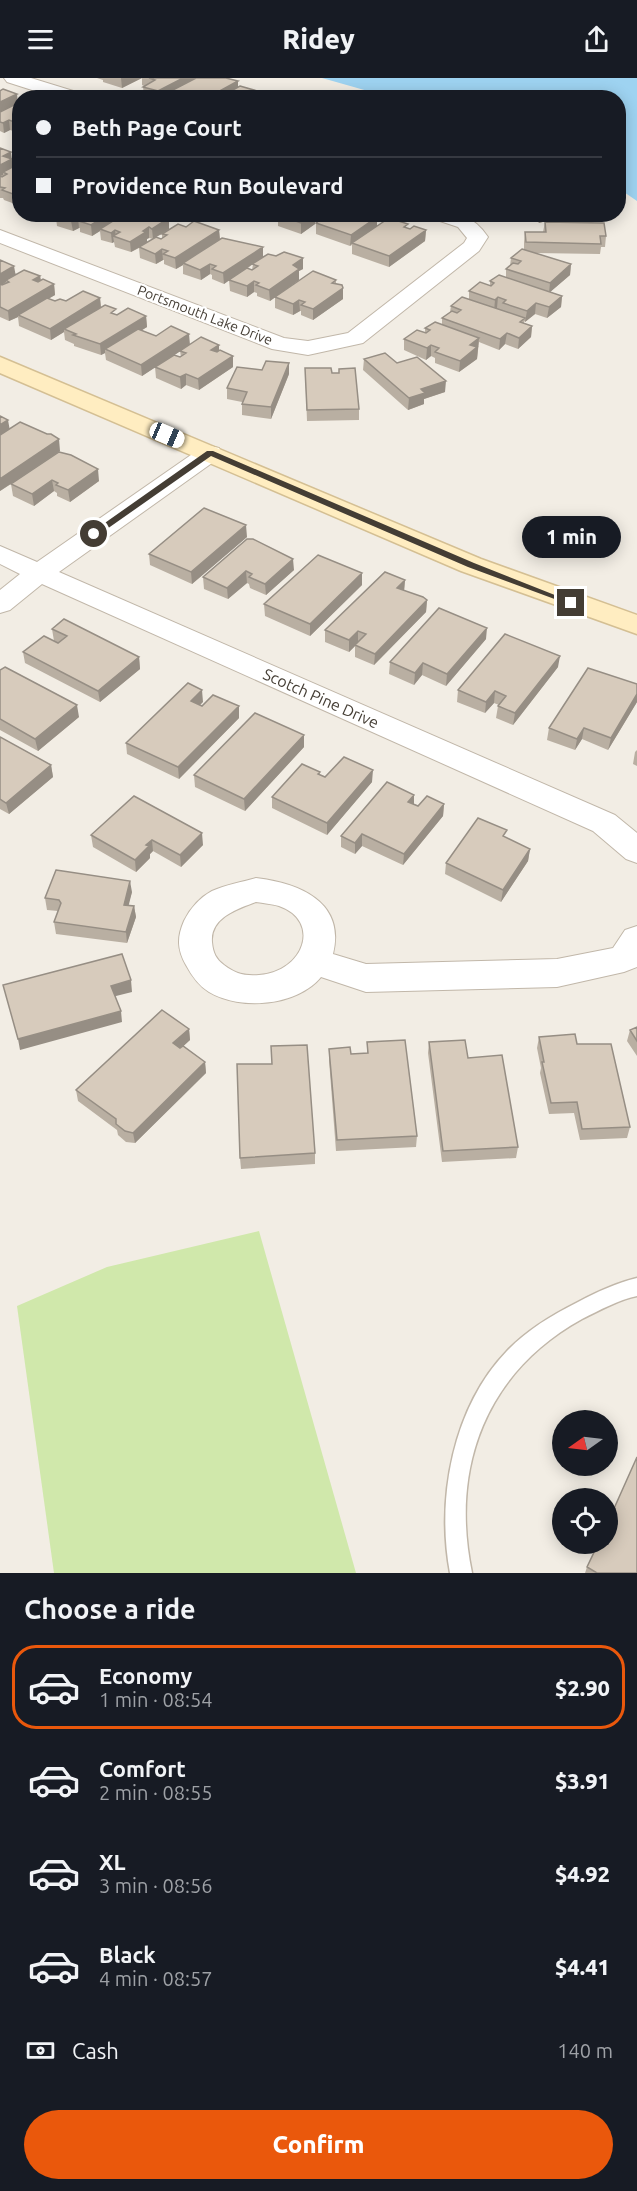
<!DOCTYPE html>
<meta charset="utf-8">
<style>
:root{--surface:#171b24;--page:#242831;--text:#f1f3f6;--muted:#9ea1a6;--line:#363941;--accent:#ea580c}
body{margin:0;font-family:Ubuntu,sans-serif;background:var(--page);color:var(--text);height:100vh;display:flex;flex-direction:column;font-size:22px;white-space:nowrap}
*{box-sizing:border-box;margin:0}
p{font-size:20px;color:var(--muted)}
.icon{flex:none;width:33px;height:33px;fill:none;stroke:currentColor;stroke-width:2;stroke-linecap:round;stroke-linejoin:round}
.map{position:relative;height:1495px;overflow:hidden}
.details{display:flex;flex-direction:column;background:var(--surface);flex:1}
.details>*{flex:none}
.banner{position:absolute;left:12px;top:12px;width:614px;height:132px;border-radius:24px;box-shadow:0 3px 15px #0003;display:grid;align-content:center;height:132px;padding:0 24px;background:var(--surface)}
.needle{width:39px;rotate:256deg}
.controls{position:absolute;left:552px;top:1332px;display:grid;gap:12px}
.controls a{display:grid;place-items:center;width:66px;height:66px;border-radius:50%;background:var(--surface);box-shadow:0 3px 15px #0003;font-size:30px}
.end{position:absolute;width:27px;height:27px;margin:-14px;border:8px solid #443d34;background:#fff;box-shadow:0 0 0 3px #fff}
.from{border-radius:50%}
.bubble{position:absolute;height:42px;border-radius:21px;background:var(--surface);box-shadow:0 3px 15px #0003;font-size:20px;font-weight:800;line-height:42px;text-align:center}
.car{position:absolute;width:18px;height:36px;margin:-18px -9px;border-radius:8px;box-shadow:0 0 4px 2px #0007;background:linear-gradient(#fff 24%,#345 0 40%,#fff 0 76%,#345 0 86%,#fff 0)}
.banner b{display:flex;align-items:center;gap:21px;height:57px;font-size:22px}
.banner b+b{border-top:2px solid var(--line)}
.banner i{width:15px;height:15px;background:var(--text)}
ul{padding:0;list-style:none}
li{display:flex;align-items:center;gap:18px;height:84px;margin:0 12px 9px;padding:0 12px;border:3px solid transparent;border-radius:24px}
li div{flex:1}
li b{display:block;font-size:22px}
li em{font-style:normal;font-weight:800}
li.current{border-color:var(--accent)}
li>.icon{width:54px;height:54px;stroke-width:1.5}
h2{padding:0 24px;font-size:27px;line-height:72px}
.pay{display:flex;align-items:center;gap:15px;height:66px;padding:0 24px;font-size:22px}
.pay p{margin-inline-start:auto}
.cta{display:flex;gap:12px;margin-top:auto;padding:12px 24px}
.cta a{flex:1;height:69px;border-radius:36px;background:var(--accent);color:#fff;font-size:24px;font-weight:800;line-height:69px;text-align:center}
header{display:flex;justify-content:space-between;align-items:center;height:78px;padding:0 24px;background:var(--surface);font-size:27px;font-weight:800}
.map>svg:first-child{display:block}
.green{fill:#d0e8ab}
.water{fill:#9ed3f1}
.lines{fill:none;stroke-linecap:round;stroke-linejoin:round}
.lane-casing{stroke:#c1b7a9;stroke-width:3}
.street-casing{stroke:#c1b7a9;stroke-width:2}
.secondary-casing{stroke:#d4bf93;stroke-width:3}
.lane{fill:#fff;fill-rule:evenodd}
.street{fill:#fff;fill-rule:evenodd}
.secondary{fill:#ffedc1;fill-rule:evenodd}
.wall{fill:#b9afa2;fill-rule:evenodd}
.shaded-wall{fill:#968e84}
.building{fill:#d7cbbc;stroke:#968e84;stroke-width:1.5}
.route{fill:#443d34}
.labels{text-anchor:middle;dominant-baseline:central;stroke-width:4.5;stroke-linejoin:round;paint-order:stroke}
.far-street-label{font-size:14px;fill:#443d34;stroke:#fff}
.street-label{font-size:16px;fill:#443d34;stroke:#fff}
</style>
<header><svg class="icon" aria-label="menu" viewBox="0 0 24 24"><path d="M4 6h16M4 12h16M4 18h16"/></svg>Ridey<svg class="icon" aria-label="share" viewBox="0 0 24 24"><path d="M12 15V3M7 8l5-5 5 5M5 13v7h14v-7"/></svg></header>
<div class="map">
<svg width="637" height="1495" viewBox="0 0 637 1495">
<rect width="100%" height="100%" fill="#f2ede4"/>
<path class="green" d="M259 1153 356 1495H54L17 1228 107 1189Z"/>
<path class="water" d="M322 0H637V123L618 110V20L389 19Z"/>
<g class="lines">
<g class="lane-casing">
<path id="lane" d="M637 1200V1218C618 1222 600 1232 582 1241 486 1294 450 1389 472 1495H450C436 1420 453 1329 507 1273 527 1252 552 1237 578 1224 597 1214 616 1205 637 1200Z"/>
</g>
<g class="street-casing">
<path id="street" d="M4 0H31L83 16 86 20H57L7 4Z
M428 136C456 136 471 134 488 159L479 173 363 265 308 277 272 271 0 165V152L284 260 308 263 348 255 464 165 467 160 458 149 431 140Z
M210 368 219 370 222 375 219 380 59 494 615 737 637 755V785L626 781 593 753 42 506 10 532 0 535V512L20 496 0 486V468L37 484 201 370Z
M256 800C298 805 346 823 333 876L366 886 557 881 613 870 625 852 637 848V889L624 894 557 909 366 914 321 899C297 928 241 933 209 914 198 907 192 898 186 887 177 871 177 859 184 843 190 831 199 820 212 813 225 807 242 804 256 800ZM256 824C263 825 272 826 279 828 322 843 304 894 259 897 244 898 236 896 224 887 216 881 213 875 212 864 210 840 237 831 256 824Z"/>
</g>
<g class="secondary-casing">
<path id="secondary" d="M0 279 481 481 637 537V556L461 493 0 295Z"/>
</g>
<use href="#lane" class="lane"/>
<use href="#street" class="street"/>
<use href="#secondary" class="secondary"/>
</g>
<path class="wall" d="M97 0H226L238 9 271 20H147L144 18 143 9 144 8 142 7V0L122 10 103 4V2Z
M0 13 18 25 20 24V55L10 52 4 55 0 53Z
M0 70 13 84V89L20 85V126L19 124 15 126 4 122 3 120H0Z
M33 136H123L169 140V151L186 149 219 152 220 161 263 179 276 178 303 180V191L299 193V202L270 223 257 218V215L254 214 247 219 230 213 229 202 224 206 212 201V197L210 196 201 202 183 196V187L176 191 164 186V182H163L156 186 140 180 139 170 131 174 115 169 114 164 112 165 101 162 100 153 92 158 80 154V150H79L73 153 57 148 56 140 49 144 33 138ZM162 156V160L161 161 156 159ZM149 160 153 161 147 164V161ZM253 186 252 192 248 190Z
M241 136H264L256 142Z
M270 136H366L377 139V148L426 152 425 163 389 189 352 176V167L350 168 316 156V145L320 142 315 141V146L301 156 278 148V144L271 141Z
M505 136H527L510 141Z
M528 136H572L539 145Z
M545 144 606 158 605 169H601L600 176 535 175 571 186 570 197 550 214 562 218 561 229 547 240 535 236 525 244 524 243V245L532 248 531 259 518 271 505 266 499 272 479 264 477 281 459 294 435 285V280L431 278 426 282 404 272V261L425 255V250L442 246V240L450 234 451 228 469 221V213L490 207V203L506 199V191L510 188 511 180 524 172V164L525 154H543Z
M0 182 16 196 40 198 41 203 54 206 55 217 48 221 55 223 100 220 101 229 117 237 146 238 147 249 142 252 156 258 190 267H219V272L233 278V289L199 312 186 307 181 311 156 300 155 289 142 298 106 282 105 275 101 277 74 268V266L65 262 64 254 51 262 19 248 18 239 9 243 0 239ZM180 273 181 279H180L174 277Z
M336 202V206L343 221 313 242 301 237V233H300L293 237 275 230V219Z
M364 281 397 285 445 314 424 321V326L408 332 363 292Z
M305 290 332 295H339L359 331V342L307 343Z
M289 296 271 341 242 337V324L227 321V310Z
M10 351 60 373 59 374 99 403 70 424 57 418V415L54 413 34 428 13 418 11 406 0 413Z
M247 459 192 506 150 487 149 476Z
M247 461 294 492 266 517 250 510 249 506 247 505 228 521 204 511 203 499Z
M405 502 404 512 427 522 426 534 374 587 355 579V568L349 574 325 564V552Z
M362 507 310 558 265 538 264 526Z
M52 551 139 579 140 591 100 624 25 585 23 574 54 563Z
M486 561 446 608 422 597 414 607 389 596 390 584Z
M558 589 513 647 496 640 498 628 499 627 494 625 485 635 457 624 458 612Z
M0 592 79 639 38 673 0 652Z
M637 606V624L608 672 582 661 575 672 547 662 549 650Z
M203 624 200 627 239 628V640L179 701 127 676 126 665Z
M304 657V669L245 733 195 709 194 697Z
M0 659 51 687 53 699 9 736 0 731Z
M637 672V688L633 686 635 674Z
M320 694V697L325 699 372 704 327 757 272 730V719Z
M134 718 203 767 181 789 153 773 150 776V780L136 794 93 769 91 757Z
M414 726 418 728 444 726 443 738 403 787 362 768 355 776 341 769V758Z
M506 760 530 771 528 783 501 824 445 796 446 785Z
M132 814 128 827 134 828 136 839 127 865 56 856 54 844 58 833 47 832 45 820Z
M637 949V978L627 963 630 952Z
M189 951 190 962 183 968 205 984 206 995 135 1065 126 1064 118 1057 117 1052 78 1023 76 1012Z
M539 959 577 966 630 1049 627 1060 580 1062 574 1035 549 1036 540 995 541 990 537 970Z
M367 964 417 1058 416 1069 336 1073 329 982V971L351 976 367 975Z
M429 964 468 980 518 1069 516 1080 442 1084 428 975Z
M315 1075V1086L241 1091 240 1080Z
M587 1489 637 1495H585Z"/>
<path class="shaded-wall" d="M121 0H142L122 10Z
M183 0H202L167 15V19L166 20H159L158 13Z
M238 3V12L226 20H207Z
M17 16 18 26 0 35V24Z
M9 42 10 52 4 55 3 45Z
M11 74 13 92 3 94V97L0 98V87L3 78Z
M20 112 19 124 15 126 13 116Z
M48 136H61L56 137V140L49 144Z
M109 136H123V139L100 151V153L92 158 91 147Z
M256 136H264L256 142Z
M310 136H315V146L301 156V145Z
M321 136H330L321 143Z
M511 136H527L510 141Z
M539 136H572L539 145Z
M78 139 79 150 73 153 71 143Z
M377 139V149L352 165 350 168 351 157Z
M169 140V151L153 161 152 151Z
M149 149V160L147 161V165L131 174 130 164Z
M115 152 116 159 113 158 114 164 112 165 111 155Z
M219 152 220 163 183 185V187L176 191 175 180Z
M426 152 425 163 389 189V178Z
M263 169V179L224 206 223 195Z
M162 171 163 182 156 186 155 176Z
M303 180V191L299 193V202L270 223 269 212 293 187Z
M210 186V196L201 202 200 192Z
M571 186 570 197 549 215 550 205Z
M14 188 16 199 6 202V204L0 208V196Z
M40 198 42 209 33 202Z
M254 203V214L247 219V208Z
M54 206 55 217 20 237H18V239L9 243 8 233Z
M343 210V221L313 242V231Z
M562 218 561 229 547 240 549 229Z
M498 219 497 230 494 233 495 222Z
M100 220 101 231 64 251V254L51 262 50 251Z
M299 222 300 233 293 237V226Z
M536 225 535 236 525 244 527 233Z
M146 238 147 249 108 273 105 271V275L101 277 100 266Z
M532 248 531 259 518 271 519 260Z
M507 255 505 266 499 272 500 261Z
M189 256 190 267 142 298 141 287Z
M479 260 477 281 459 294 460 283 470 267Z
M219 267V278L211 272Z
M431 267V278L426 282 427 270Z
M233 278V289L199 312 198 301Z
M289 285V296L271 341V329Z
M186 296V307L181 311 180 299Z
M446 303 445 314 424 321V326L408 332 409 320 421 311Z
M8 342 10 353 0 360V347Z
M59 361 60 373 0 413V401Z
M98 391 99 403 70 424 68 412Z
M52 402 54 413 34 428 32 416Z
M246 447 247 459 192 506 191 494Z
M293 481 294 492 266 517 265 506Z
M246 493 247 505 228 521 227 510Z
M362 495V507L310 558V546Z
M405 502 404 514 397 510Z
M427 522 426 534 374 587 375 576Z
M487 550 486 561 446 608 447 596Z
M358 553V565L349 574V562Z
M560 578 558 589 513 647 515 635Z
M139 579 140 591 100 624 98 613Z
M423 585 422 597 414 607 415 595Z
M202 612 203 624 192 634 191 623Z
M495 613 494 625 485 635 486 624Z
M637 616V624L608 672 611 660Z
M77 627 79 639 38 673 35 661Z
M239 628V640L179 701 178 689Z
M584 650 582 661 575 672 577 661Z
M304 657V669L245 733 244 721Z
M51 687 53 699 9 736 6 725Z
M373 692 372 704 327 757V745Z
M414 717V728L408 724Z
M444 726 443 738 403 787 404 776Z
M202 755 203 767 181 789 180 777Z
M362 756V768L355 776V765Z
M152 762 153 773 150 776V780L136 794 135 782 146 767Z
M530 771 528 783 501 824 503 812Z
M130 803 132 814 126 838 124 827Z
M134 828 136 839 127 865 126 854Z
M131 902 132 914 112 919 111 908Z
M121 933 122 944 20 972 18 961Z
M189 951 190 962 175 976 173 965Z
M205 984 206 995 135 1065 133 1055Z"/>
<path class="building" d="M149 0H183L158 13 143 9 155 2Z
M196 0H226L238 3 207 20H184L167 15Z
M240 8 271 17 266 20H218Z
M3 11 17 16 0 24V13Z
M283 17 293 20H279Z
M20 24V46L9 42 3 45 0 44V34Z
M0 70 11 74 3 78 12 81 0 87Z
M20 85V112L13 116 2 112 5 110 0 109V98L2 99 7 96 3 94Z
M57 136H109L91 147 79 143 83 141 78 139 71 143 56 137Z
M124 136H158L169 140 152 151 149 149 143 153 146 154 130 164 113 158 120 154 115 152 111 155 100 151Z
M279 136H314L301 145 278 137Z
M329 136H366L377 139 351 157 316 145Z
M389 140 408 146 404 149 410 151 414 148 426 152 389 178 352 165Z
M194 143 219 152 175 180 163 176 168 173 162 171 155 176 139 169 156 159 161 161 167 157 162 156 178 146 186 149Z
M545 144 604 145 606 158H600L601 166 526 164 525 154H546Z
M222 160 263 169 223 195 212 191 216 188 210 186 200 192 183 185Z
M522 171 571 186 550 205 506 191 513 185 518 186 521 183 511 180Z
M284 174 303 180 293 187 299 191 269 212 256 207 259 205 254 203 247 208 229 202 247 190 252 192 258 188 252 186 268 176 276 178Z
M0 182 14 188 0 196Z
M24 192 40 198 33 202 38 204 43 201 54 206 8 233 0 229V206L2 207 9 204 6 202Z
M313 193 336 202 332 205 342 207 343 210 313 231 301 227 305 224 299 222 293 226 275 219Z
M499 197 562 218 549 229 536 225 527 233 503 225 506 222 498 219 495 222 469 213 480 204 491 208 494 205 490 203Z
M83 213 100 220 50 251 18 237 47 220 55 223 60 221 66 223Z
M462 219 525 240 520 244 532 248 519 260 507 255 500 261 442 240 452 233 457 235 461 232 451 228Z
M105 227 116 231 111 235 117 237 128 230 146 238 100 266 73 257 76 256 64 251Z
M435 244 479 260 470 267 477 269 460 283 435 274 439 270 431 267 427 270 404 261 417 252 426 255 430 252 425 250Z
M171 248 189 256 141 287 105 271 138 251 156 258Z
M201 259 219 267 211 272 217 274 220 272 233 278 198 301 186 296 180 299 155 289 174 277 180 279 186 275 180 273Z
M385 275 397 285 417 279 446 303 421 311 425 315 409 320 364 281Z
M266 283 289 285 271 329 242 326 247 314 227 310 237 289 262 292Z
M305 290H331L332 295H339V291L355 290 359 331 307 332Z
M0 338 8 342 0 347Z
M20 344 47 356H51L59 361 0 401V357Z
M59 374 71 377 98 391 68 412 56 407 58 405 52 402 32 416 11 406Z
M204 430 246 447 191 494 149 476Z
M247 461H253L293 481 265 506 249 499 252 496 246 493 227 510 203 499Z
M318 477 362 495 310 546 264 526Z
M385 494 405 502 397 510 423 519 427 522 375 576 355 567 366 556 358 553 349 562 325 552Z
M439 530 487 550 447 596 423 585 415 595 390 584Z
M64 541 139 579 98 613 23 574 44 558 58 565 67 558 52 551Z
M505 556 560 578 515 635 498 628 506 618 495 613 486 624 458 612Z
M5 589 77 627 35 661 0 641V592Z
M588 590 637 606V616L611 660 584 650 577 661 549 650Z
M188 605 202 612 191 623 202 628 213 617 239 628 178 689 126 665Z
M255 635 304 657 244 721 194 697Z
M0 659 51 687 6 725 0 721Z
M344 679 373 692 327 745 272 719 302 686 320 694 318 696 325 699Z
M387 704 414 717 408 724 418 728 427 718 444 726 404 776 362 756 355 765 341 758Z
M134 718 202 755 180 777 152 762 146 767 149 768 135 782 91 757Z
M478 740 507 752 503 758 530 771 503 812 446 785Z
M56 792 130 803 124 827 134 828 126 854 54 844 61 825 59 822 45 820Z
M122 876 131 902 111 908 121 933 18 961 3 907Z
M162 932 189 951 173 965 180 970 183 968 205 984 133 1055 125 1053 116 1046V1041L76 1012Z
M637 949V963L630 952Z
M575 956 577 966H611L630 1049 582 1051 577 1024 551 1025 542 984H544L539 959Z
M405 962 417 1058 337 1062 329 971 350 969 351 976 368 975 367 964Z
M465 962 468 980 502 977 518 1069 443 1073 429 964Z
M307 967 315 1075 240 1080 237 986H272L271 968Z
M637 1379V1495H597L587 1489 598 1466H608V1444Z"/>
<path class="route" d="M207 373H213L474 485 575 525 568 526 468 489 211 378 97 458H92V454Z"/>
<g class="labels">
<g class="far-street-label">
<text transform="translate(205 237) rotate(21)">Portsmouth Lake Drive</text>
</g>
<g class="street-label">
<text transform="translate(321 620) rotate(24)">Scotch Pine Drive</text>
</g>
</g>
</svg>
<div class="controls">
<a><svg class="needle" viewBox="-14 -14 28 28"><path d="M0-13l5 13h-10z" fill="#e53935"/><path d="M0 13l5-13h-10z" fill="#9ea1a6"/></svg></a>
<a><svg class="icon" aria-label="locate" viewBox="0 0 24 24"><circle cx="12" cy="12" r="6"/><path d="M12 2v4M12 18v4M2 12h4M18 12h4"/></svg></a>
</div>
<i class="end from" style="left:94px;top:456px"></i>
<i class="end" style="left:571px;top:525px"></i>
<div class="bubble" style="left:522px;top:438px;width:99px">1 min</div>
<i class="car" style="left:167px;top:357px;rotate:113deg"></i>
<div class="banner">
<b><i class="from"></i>Beth Page Court</b>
<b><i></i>Providence Run Boulevard</b>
</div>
</div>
<section class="details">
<h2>Choose a ride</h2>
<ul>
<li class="current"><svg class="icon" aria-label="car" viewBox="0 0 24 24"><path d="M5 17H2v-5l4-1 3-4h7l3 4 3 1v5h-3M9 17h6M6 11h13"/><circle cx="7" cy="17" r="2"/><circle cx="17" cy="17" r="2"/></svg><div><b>Economy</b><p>1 min · 08:54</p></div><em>$2.90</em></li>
<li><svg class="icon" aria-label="car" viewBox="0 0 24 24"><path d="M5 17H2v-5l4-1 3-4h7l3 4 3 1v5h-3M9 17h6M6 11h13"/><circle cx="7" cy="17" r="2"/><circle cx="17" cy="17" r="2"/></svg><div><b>Comfort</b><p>2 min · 08:55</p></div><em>$3.91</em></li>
<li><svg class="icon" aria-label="car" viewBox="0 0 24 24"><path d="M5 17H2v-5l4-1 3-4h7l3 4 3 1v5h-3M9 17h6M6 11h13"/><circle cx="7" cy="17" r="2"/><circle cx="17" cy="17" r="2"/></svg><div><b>XL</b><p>3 min · 08:56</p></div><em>$4.92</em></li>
<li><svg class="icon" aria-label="car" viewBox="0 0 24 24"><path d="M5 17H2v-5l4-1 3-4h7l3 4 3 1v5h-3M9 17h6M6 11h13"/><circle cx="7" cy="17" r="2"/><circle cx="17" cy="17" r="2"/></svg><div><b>Black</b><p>4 min · 08:57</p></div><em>$4.41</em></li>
</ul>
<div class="pay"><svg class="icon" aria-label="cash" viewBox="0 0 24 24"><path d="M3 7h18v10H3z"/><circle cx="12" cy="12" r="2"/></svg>Cash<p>140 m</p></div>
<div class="cta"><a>Confirm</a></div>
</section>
